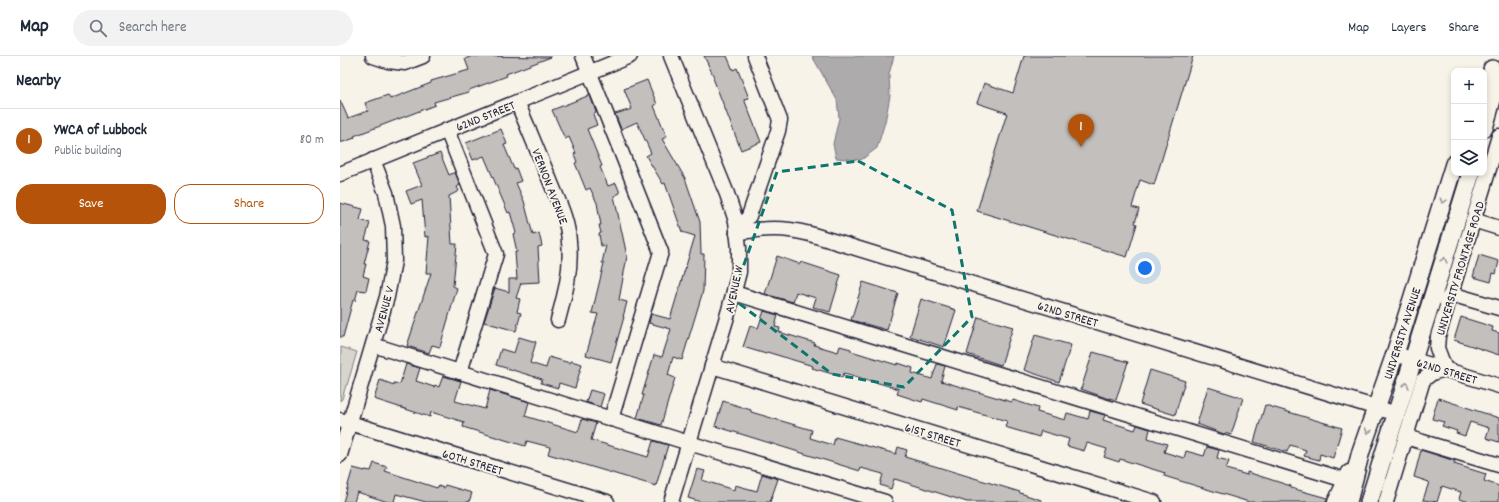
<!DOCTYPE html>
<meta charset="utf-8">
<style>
:root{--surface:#fff;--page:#f2f2f3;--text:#1f2937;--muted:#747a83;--line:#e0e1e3;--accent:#b45309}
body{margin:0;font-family:Dekko,sans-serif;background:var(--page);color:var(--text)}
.controls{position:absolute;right:12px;top:12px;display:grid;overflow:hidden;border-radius:8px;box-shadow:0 2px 6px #0003}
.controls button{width:36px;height:36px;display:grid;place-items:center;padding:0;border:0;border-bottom:1px solid var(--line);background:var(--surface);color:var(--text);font:20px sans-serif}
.you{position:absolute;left:805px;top:212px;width:14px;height:14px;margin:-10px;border:3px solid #fff;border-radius:50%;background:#1a73e8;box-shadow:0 0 0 6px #1a73e833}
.badge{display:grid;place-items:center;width:26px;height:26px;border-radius:50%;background:var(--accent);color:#fff;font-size:13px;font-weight:700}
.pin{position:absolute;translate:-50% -33px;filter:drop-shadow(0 1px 2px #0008)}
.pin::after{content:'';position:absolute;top:21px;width:14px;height:12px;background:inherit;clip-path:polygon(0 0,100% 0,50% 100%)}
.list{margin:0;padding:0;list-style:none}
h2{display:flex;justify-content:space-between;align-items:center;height:52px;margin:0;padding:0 16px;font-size:17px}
h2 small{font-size:13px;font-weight:400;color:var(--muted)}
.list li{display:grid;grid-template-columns:26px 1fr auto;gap:12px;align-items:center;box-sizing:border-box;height:64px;padding:0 16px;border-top:1px solid var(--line)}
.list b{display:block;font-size:15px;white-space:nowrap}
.list p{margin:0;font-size:13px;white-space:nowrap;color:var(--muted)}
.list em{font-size:13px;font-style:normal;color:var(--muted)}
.actions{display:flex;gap:8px;padding:12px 16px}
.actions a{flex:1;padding:9px 0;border:1px solid var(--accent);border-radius:16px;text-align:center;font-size:14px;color:var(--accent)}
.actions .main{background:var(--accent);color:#fff}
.icon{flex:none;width:22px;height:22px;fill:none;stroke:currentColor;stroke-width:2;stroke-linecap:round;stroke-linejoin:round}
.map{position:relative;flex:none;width:1159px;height:446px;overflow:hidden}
header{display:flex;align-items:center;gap:24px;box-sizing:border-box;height:56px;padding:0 20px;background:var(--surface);border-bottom:1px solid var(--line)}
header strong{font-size:19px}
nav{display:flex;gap:22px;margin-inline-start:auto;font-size:14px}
.search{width:280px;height:36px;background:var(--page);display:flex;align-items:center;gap:10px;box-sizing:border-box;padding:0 14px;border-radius:22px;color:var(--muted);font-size:15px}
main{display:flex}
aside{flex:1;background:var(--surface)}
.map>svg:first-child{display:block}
</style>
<header>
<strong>Map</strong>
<div class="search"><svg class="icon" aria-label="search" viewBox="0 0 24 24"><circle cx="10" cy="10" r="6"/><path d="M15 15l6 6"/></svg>Search here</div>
<nav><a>Map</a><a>Layers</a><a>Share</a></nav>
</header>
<main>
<aside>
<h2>Nearby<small></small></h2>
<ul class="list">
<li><span class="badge">1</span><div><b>YWCA of Lubbock</b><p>Public building</p></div><em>80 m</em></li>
</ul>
<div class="actions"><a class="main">Save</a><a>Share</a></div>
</aside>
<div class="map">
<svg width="1159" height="446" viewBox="0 0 1159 446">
<rect width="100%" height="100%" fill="#f7f3e8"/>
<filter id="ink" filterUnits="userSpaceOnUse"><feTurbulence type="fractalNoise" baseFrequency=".025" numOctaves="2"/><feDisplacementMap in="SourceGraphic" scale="8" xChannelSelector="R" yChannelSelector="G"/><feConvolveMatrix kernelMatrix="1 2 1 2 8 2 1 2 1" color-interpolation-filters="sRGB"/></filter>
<g filter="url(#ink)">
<path fill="#d8d5cf" stroke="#7d7c85" d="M1,291L17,296L7,329H6L2,343L0,345Z"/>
<path fill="#aeabad" stroke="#76747f" d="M472,0H554L549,18L550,40L545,66L537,92L521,104L496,102L493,88L499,62L497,44Z"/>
<g fill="#c2bfbd" stroke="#22223b">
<path d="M132,0L211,1L166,18L167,20L129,34V36L94,46L95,49L14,80L15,82L0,87V44L8,62L28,55L25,47L48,39L50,43L91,27V25L129,14L125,3Z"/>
<path d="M364,0H387L393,14L397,12L409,42L404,43L421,86L401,94L373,22L374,21Z"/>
<path d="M684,0H853L814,129L800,124L792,151L799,153L795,167L797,168L787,201L637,155L667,57L637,47L644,27L673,37Z"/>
<path d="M307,24L317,48L314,50L327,81L322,83L345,122L360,166L361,198H364L363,235L342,304L333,301L328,319L335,322L321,369L297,362L304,339H302L314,299L322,301L331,273L309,267L311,258L330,263L355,180L342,176L325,127L323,128L306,100L311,97L297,66L281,73L275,58L292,53L284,33Z"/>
<path d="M250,39L256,56L253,58L257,69L247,73L262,110L260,111L268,130L276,127L280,137L274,140L287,200L279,244L287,246L283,261H284L271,306L246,299L258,258L252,257L264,207H262L266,189L261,190L259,178L261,177L259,169H261L257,147L250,132L246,134L235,107L237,106L234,98L236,97L229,81L225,83L212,54Z"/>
<path d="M161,73L167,88L164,89L174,113L176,112L181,125L176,127L184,145L193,179L199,177L202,190L198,191L200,226L181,227L176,242L180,243L177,256L181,257L176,275L144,266L155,232L169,236V223H177L175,196H177L173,178L176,177L170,156L168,157L144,100L133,104L126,87Z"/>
<path d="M100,97L109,119L115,116L120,129L117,131L119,135L109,140L112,188H117L113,230L117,232L100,291L92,289L89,297L67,290L91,217H86L89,180L85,181L82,144L71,148L66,135L82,129L73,107Z"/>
<path d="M0,147L23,153L20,164L30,167L25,184L30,185L24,208H26L23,220L29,222L26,235L18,234L15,245L13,244L3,281H0Z"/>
<path d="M1139,199L1159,205L1156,218L1153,217L1151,226L1133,221Z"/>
<path d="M437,200L460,208L461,206L501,219L490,256L473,251L476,242L456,236L453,246L425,238Z"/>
<path d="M523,226L558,237L547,274L511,264Z"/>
<path d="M581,243L616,254L604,291L570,280Z"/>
<path d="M424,255L438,259L435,271L440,272L439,276L475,287L474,289L498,296L500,290L511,293V295L557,309L558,307L573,312L572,317L592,323L597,308L605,310L601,325L672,346L673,344L698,352L697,356L725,364L727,357L748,363L750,355L765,359L763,364L795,374L797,369L810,373L808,382L827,388L824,396L844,402L846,395L864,400L867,391L879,394L877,402L889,405L886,413L907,419V416L951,430V432L987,442V446H909L824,420L825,417L780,403L779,406L764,401L767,393L747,387L744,395L727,390L729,383L701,375L699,381L665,371L667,365L618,351V354L583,343L582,346L557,338L559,333L504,317L503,321L472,312L473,310L427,296L426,298L403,291L410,270L418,272Z"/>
<path d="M638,261L673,271L661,309L627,298Z"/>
<path d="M1121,261L1153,271L1152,275L1159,277V299L1114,284Z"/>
<path d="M695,279L731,289L719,326L684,314Z"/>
<path d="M179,281L196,286L190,307L206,312L209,301L230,307L231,305L242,308L235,332L219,327L218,332L201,327L202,323L156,309L161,293L174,297Z"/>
<path d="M753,296L788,306L776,344L769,342V343L741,333Z"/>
<path d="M66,308L80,312L76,325L94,331L95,329L99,331L103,320L121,325L115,345L145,353L150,334L189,346L185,360L238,376L242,363L256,367L251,384L308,401L313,385L328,389L316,430L208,398L210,391L187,385L185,390L123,371L124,366L91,356L90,361L34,343L40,324L54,329V327L60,328Z"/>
<path d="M810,314L845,325L835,359L800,348Z"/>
<path d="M868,331L903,342L891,379L885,377L884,378L857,368Z"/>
<path d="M250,334L264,338L260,351L246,346Z"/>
<path d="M1098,342L1159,362V386L1146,382L1149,372L1130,366L1125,380L1116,377L1117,375L1102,370L1104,366L1092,363Z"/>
<path d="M383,345L411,354V356L472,374L470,382L493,389L495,381L556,398L558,391L567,394L565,401L680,436V437L701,444V446H627L558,424L554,423L551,433L540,429L543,418L521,412L520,415L375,370Z"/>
<path d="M925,349L1002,372L993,402L980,398L979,404L964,400L966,394L950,389L947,396L914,386Z"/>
<path d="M1081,394L1115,405L1114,408L1146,418L1144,425L1159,430V446H1130L1119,443L1121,436L1102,430L1097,446L1083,444L1089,426L1074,421Z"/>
<path d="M34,407L47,411L45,415L97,432L98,430L104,432L105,429L132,437L129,446H86L56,438L54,446H48L17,436L14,446H3L13,412L25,415V414L31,415Z"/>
<path d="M357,413L365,415L362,424L394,434L395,429L417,435L422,418L438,423L430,446H361L348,442Z"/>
</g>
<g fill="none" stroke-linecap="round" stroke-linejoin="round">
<g stroke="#22223b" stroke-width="17">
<g id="minor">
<path d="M33,0L48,5L65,7L83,0"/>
<path d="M243,0L321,196L271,363"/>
<path d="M177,46C188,71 198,97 209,122C217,143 228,163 229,186C232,213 225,238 218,264"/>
<path d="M107,74L156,198L120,316"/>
<path d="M0,118L290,0"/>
<path d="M1133,164L1159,172"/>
<path d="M397,177C424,172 444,171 470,178L1057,358"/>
<path d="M397,177L409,160L438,75L440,64L415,0"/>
<path d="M394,237L1005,424"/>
<path d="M1106,245L1111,238L1159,252"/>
<path d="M33,289L349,387L545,446"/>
<path d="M1055,298L1159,330"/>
<path d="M372,310L814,446"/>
<path d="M0,364L267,446"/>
<path d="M1066,381L1159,409"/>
<path d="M0,399L47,241L54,205L53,170L46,137L33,104"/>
<path d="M331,446L389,254L399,216V192L396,165L387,138L331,0"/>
<path d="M995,446L1009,416"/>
<path d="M1046,446L1083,324L1092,317L1105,313L1097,292L1098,280L1159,80"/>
</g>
</g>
<g stroke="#22223b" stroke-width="20">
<g id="major">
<path d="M1144,72L1154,37L1152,13"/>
<path d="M1008,446L1021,395L1055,298L1114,108"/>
<path d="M1029,446L1131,117"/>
</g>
</g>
<use href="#minor" stroke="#f7f3e8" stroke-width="14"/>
<use href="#major" stroke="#f7f3e8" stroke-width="17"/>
</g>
<defs><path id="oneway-chevron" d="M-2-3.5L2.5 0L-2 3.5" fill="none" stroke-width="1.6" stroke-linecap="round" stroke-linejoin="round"/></defs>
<g stroke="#97959a">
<use href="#oneway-chevron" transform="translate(1103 145) rotate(107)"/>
<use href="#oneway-chevron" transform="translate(1104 204) rotate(-73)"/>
<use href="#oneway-chevron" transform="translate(1066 329) rotate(-73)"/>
<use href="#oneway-chevron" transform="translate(1028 375) rotate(110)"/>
</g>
</g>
<path fill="none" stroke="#0f766e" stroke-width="3" stroke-dasharray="8 5" stroke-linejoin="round" d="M518,105L612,154L632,261L564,331L492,318L392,242L437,116Z"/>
<g text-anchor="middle" stroke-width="4" stroke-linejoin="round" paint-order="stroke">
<g font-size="13" fill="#22223b" stroke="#f7f3e8">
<text transform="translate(145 59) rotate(-22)" y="5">62ND STREET</text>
<text transform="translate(211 130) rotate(69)" y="5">VERNON AVENUE</text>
<text transform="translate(1119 212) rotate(-73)" y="5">UNIVERSITY FRONTAGE ROAD</text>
<text transform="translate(393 233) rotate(-78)" y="5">AVENUE W</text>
<text transform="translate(43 253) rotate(-75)" y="5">AVENUE V</text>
<text transform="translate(728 257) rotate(17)" y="5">62ND STREET</text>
<text transform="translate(1061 277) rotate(-72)" y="5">UNIVERSITY AVENUE</text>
<text transform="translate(1107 314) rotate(17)" y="5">62ND STREET</text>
<text transform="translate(593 378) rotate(17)" y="5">61ST STREET</text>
<text transform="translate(133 405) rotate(17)" y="5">60TH STREET</text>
</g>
</g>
</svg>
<div class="controls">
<button>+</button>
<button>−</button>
<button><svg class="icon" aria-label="layers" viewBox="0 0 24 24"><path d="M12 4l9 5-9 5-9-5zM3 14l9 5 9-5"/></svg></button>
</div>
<div class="you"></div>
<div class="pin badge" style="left:741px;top:91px">1</div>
</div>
</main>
